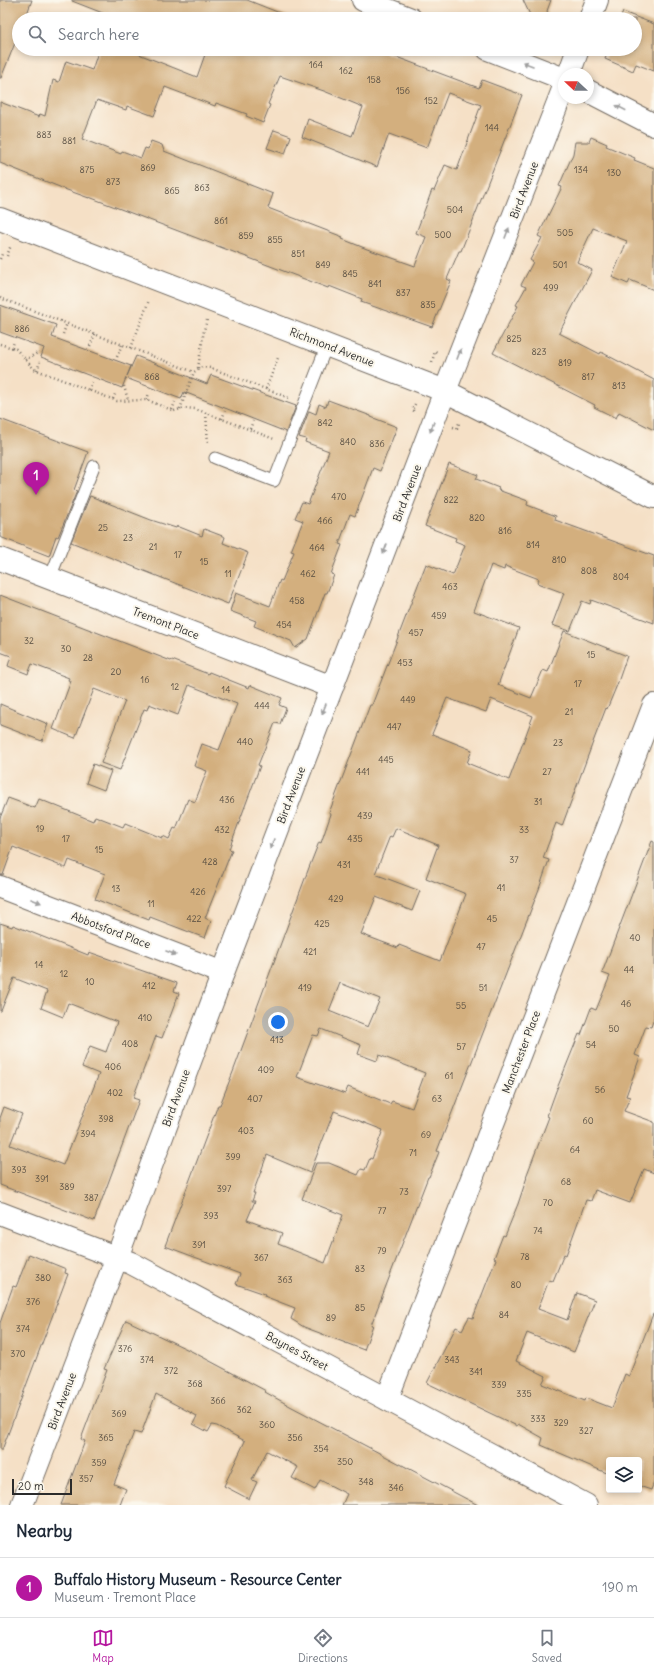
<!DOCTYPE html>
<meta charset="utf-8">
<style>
:root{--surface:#fff;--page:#f2f2f3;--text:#1f2937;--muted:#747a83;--line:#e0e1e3;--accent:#b5179e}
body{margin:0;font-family:Delius,sans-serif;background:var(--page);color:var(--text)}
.controls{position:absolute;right:12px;bottom:12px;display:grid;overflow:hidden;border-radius:4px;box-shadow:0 2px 6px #0003}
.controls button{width:36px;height:36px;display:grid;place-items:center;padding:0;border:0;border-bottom:1px solid var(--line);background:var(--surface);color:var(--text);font:20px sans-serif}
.compass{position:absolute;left:558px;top:68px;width:36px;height:36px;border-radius:50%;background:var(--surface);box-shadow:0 2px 6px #0003;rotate:292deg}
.scale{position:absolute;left:12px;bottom:10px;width:60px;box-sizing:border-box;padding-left:4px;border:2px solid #2b2b2b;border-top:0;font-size:11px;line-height:14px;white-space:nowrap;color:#2b2b2b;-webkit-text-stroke:3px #fbf7ec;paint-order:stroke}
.you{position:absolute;left:278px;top:1022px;width:14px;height:14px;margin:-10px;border:3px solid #fff;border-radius:50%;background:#1a73e8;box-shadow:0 0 0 6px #1a73e833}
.badge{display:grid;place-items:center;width:26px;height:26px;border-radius:50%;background:var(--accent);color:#fff;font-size:13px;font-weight:700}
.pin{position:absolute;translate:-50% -33px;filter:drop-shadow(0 1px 2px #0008)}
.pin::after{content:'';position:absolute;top:21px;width:14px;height:12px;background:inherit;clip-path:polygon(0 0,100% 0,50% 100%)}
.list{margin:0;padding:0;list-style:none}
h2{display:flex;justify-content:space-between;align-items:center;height:52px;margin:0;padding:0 16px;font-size:17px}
h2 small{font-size:13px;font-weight:400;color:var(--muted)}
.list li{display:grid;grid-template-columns:26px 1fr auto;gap:12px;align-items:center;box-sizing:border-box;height:60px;padding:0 16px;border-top:1px solid var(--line)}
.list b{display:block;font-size:15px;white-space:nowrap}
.list p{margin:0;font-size:13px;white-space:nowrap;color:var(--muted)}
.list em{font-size:13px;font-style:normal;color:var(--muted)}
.icon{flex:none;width:22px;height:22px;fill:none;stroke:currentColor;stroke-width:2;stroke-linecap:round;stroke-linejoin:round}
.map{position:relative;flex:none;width:654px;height:1505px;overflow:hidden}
.search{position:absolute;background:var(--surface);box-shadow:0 2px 6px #0003;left:12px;right:12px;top:12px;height:44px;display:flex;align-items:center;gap:10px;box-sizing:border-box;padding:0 14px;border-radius:22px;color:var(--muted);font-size:15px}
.sheet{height:112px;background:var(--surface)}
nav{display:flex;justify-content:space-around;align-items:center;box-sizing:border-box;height:56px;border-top:1px solid var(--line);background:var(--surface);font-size:11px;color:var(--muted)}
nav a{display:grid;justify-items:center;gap:2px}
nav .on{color:var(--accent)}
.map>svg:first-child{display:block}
</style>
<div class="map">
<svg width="654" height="1505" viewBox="0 0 654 1505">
<rect width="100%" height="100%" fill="#fbf7ec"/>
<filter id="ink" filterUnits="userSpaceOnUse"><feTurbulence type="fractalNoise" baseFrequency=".025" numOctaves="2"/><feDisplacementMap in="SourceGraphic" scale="8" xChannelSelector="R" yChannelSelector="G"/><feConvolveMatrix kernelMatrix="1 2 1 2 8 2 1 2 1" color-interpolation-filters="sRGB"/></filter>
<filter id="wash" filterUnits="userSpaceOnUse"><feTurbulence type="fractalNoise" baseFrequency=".012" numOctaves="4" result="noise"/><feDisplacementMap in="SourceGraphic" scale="16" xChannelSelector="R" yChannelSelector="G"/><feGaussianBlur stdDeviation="0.9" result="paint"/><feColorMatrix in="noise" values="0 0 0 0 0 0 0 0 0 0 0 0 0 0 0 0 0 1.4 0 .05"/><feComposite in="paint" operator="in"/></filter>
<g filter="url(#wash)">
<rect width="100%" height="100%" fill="#f5e0c6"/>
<g id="blocks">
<g fill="#d3af7e" fill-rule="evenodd">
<path d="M0,0H32L25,19H19V33L1,78H0Z"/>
<path d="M72,0H247L295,19H118L72,1Z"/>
<path d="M523,0H551L547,11L550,19H532Z"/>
<path d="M623,12L654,24V71L636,64L633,71L605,59L609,49H635V19H620Z"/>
<path d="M99,49H126L197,77L207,49H375L479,88L482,80L522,95L461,251H459L447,279L451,281L432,327L361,302L362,299L329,286L328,288L89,197V198L67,190L0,163V102L39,117L40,114L45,116L53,80L59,82L66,61L92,70ZM280,76L324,91L363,107L352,136L308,119L302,137L377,167L389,134L427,148L448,93L481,105L457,170L445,165L434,191L432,190L416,233L426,237L415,266L367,249L342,239L343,237L268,208L273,194L164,151L162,145L151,141L148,149L145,148L141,158L122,151L121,154L82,139L97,100L126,110L127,106L154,116L165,87L215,106L216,103L247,114L246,116L263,123L270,105L268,104Z"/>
<path d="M274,130L291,136L285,154L267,148Z"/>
<path d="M591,137L607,144L606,146L635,158L634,160L654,168V290L630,280L628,284L612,277L627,241L593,228L577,262L592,270L559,333L600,354L601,352L654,380V430L619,412L616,418L594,407L595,405L493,353L518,306L516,305L526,287L521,285L533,262L530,260L542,238L538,236L562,187L559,186L573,154L575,142H589Z"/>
<path d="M0,305L56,325L52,337L131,366L127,376L136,356L207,384L211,375L296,406L286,432L184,392L181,399L126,378L122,388L41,357L44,348L0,332Z"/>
<path d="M328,400L371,416V417L397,427L380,471L373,468L355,516L350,514L339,544L342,545L331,574L334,575L327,593H325L308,639L295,648L291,641L254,626L256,621L230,611L236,593L270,606L280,580L282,581L294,552L291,551L303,521L295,518L302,502L308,504L329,451L305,442L306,439L299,437L309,411L316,414L319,404L326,407Z"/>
<path d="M0,419L88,452L74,490L77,491L58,537L56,536L49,556L0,537Z"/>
<path d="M449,464L478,475L476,479L499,488L498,490L528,501L527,505L556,516L555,520L654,556V623L591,600L590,604L582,601L570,631L552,625L564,593L537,583L539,579L505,566L504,570L491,565L474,611L519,628L498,685L531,698L543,670L548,672L564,631L627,656L617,685L607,709L606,708L593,742L562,826L556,823L543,858L549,860L539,889L437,1151L439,1152L429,1177H428L404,1239L371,1325H373L364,1350L304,1327L291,1319L295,1308L264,1296L265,1294L236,1284L240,1274L165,1246L218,1105H220L233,1072L310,865L319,842L321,843L331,814L329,813L370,705H372L426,564L453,575L465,545L455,541L456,538L425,526ZM447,698L486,712L491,699L533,716L509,780L467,763L472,750L432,734ZM396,828L438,845L426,878L466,894L440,961L399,945L398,948L361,934L376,897L412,911L420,891L375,874L390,836L392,837ZM340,983L380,999L368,1027L329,1011ZM321,1029L361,1045L358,1054L377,1061L379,1055L425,1073L412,1108L392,1101L390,1104L348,1087L345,1094L297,1077L313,1035L318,1036ZM334,1111L383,1130L372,1159L370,1158L365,1170L361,1169L358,1175L329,1163H316L302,1199L343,1215L325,1263L278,1244L282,1233L247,1220L255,1201H252L255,1193H253L267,1155L310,1173Z"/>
<path d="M90,496L151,520L176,528L177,526L202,536L204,529L225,537L223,543L248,553L228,604L71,542Z"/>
<path d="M0,595L171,661L172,660L208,674L209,672L249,688L250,685L282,698L279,705L286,708L280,724L275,723L258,765L260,766L229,849L232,850L205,918L211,921L205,938L150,917L149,920L95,899L105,874L69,860L66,868L13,847L3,875H0V818L8,798L35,808L39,799L93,821L95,816L123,827L125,823L162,838L163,836L169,839L174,828L176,829L188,799L195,802L207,771L194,766L202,744L219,750L237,704L189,685L178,715L149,704L147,710L144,709L120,770L101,763L125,701L94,689L75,738L53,729L71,681L68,680L69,678L32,664L28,674L8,666L11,656L0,652Z"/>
<path d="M0,704L48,724L42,741L0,725Z"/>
<path d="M93,764L111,771L104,790L86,783Z"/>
<path d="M652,841L654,842V1018L651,1027L646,1026L635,1055L640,1057L626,1096L630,1097L624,1111L654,1122V1173L644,1169L630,1203L595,1190L591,1201L586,1200L566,1255L564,1254L553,1281L549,1280L538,1309L567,1320L577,1293L595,1300L574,1352L527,1333L516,1361L546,1376L542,1384L585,1401L586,1398L612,1408L625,1374L629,1376L653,1314H654V1482L651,1490L639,1486V1460H609V1474L541,1445L543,1438L518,1424L517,1426L427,1383L456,1327L462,1330L469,1317L473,1318L496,1259L494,1258L503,1235L505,1236L518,1204L527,1177H526L549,1117L547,1116L556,1091L579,1034L581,1035L591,1008L596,1010L610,976L602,973Z"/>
<path d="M0,923L12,927L13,925L88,955L89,952L177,983L174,991L179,993L162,1038L156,1036L133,1098L139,1100L94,1221L0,1185V1118L4,1107L22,1114L10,1145L63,1165L99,1074L82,1067L90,1046L106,1052L117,1022L68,1003L63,1017L41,1008L47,991L14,978L1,1011H0Z"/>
<path d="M29,1254L66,1269L65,1273L68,1274L2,1450H0V1323L13,1286L16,1287Z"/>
<path d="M126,1320L193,1352L266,1391L265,1392L290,1406L478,1505H342L347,1494L320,1480L315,1490L292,1478L298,1467L267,1451L252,1480L257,1482L249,1499L224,1486L245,1441L217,1426L212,1425L208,1432L193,1424L197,1416L156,1394L141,1434L134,1432L114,1484L126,1489L120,1505H61L85,1441L81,1439L107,1370L104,1369Z"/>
</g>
</g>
</g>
<g filter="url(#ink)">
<use href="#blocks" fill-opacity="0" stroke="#726a61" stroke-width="1"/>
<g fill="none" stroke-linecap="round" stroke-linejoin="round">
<g stroke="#726a61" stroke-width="13">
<g id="service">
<path d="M215,458L274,481L327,345"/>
<path d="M50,578L94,466"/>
</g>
</g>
<g stroke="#726a61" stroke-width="24">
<g id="minor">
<path d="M363,0L411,19"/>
<path d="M590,19L597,0"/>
<path d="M488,49L564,79"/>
<path d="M569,74L578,49"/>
<path d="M588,91L654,125"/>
<path d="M0,559L332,687"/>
<path d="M0,887L223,973"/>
<path d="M0,1213L131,1263L586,1505"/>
<path d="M387,1399L654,705"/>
<path d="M22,1505L122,1244L223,973L445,391L564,87"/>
</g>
</g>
<g stroke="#726a61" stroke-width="24">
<path id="tertiary" d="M0,219L445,391L654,497"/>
</g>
<g stroke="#726a61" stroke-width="2.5" stroke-dasharray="1 3" stroke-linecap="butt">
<path d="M7,256L11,245"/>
<path d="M0,259L2,254"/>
<path d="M0,298L194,372L202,367L211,368L289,398"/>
<path d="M63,334L67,323"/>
<path d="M0,344L16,349L34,369L117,401L147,400L174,411L184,408L196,409L274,439"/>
<path d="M90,346L95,334"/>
<path d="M12,348L14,342"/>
<path d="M131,348L149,300"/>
<path d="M117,357L122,344"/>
<path d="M25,360L39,352"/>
<path d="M432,362L435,351L438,353"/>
<path d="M198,368L204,330L207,320"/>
<path d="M37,370L40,362"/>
<path d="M124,386L128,400"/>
<path d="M266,389L278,358"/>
<path d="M89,390L92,382"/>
<path d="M113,399L116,392"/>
<path d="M147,400L149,393"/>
<path d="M180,409L194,372"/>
<path d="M172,410L175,402"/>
<path d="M414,411L412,410L416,402"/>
<path d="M206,413L208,444"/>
<path d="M222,419L225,411"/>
<path d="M453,427L457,428L460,421"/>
<path d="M250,429L253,421"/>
</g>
<use href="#service" stroke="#fff" stroke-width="11"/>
<use href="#minor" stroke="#fff" stroke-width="22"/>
<use href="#tertiary" stroke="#fff" stroke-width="22"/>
</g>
<defs><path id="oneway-solid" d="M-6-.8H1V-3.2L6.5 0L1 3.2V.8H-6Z"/></defs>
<g fill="#a0a0a0">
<use href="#oneway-solid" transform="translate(528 64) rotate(-159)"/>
<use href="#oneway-solid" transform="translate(621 108) rotate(-153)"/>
<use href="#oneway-solid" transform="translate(507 233) rotate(-69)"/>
<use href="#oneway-solid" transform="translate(459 354) rotate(-69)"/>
<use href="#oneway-solid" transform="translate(432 427) rotate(111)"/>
<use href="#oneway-solid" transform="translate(385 549) rotate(111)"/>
<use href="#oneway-solid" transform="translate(324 709) rotate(111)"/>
<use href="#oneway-solid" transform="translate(272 844) rotate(111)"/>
<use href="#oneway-solid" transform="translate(36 901) rotate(21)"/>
<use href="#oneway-solid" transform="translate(171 953) rotate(21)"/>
</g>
</g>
<g text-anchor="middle" stroke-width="4" stroke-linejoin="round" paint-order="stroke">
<g font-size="9" fill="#554c40">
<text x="316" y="68">164</text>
<text x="346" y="74">162</text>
<text x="374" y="83">158</text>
<text x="403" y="94">156</text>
<text x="431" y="104">152</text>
<text x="492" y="131">144</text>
<text x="44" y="138">883</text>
<text x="69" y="144">881</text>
<text x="148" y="171">869</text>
<text x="87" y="173">875</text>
<text x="581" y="173">134</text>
<text x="614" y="176">130</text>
<text x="113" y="185">873</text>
<text x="202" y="191">863</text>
<text x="172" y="194">865</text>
<text x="455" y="213">504</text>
<text x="221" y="224">861</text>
<text x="565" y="236">505</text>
<text x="443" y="238">500</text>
<text x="246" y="239">859</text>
<text x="275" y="243">855</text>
<text x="298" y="257">851</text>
<text x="323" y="268">849</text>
<text x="560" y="268">501</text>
<text x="350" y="277">845</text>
<text x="375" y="287">841</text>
<text x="551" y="291">499</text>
<text x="403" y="296">837</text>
<text x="428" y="308">835</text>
<text x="22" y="332">886</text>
<text x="514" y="342">825</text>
<text x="539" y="355">823</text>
<text x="565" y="366">819</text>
<text x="152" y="380">868</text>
<text x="588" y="380">817</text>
<text x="619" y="389">813</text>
<text x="325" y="426">842</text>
<text x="348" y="445">840</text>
<text x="377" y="447">836</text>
<text x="339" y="500">470</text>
<text x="451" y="503">822</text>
<text x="477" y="521">820</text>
<text x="325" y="524">466</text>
<text x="103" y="531">25</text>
<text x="505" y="534">816</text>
<text x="128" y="541">23</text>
<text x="533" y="548">814</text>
<text x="153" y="550">21</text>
<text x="317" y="551">464</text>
<text x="178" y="558">17</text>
<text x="559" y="563">810</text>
<text x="204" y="565">15</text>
<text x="589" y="574">808</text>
<text x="228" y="577">11</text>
<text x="308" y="577">462</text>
<text x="621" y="580">804</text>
<text x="450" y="590">463</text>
<text x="297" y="604">458</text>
<text x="439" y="619">459</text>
<text x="284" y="628">454</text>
<text x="416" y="636">457</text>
<text x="29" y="644">32</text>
<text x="66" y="652">30</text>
<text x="591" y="658">15</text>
<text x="88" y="661">28</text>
<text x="405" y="666">453</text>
<text x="116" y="675">20</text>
<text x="145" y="683">16</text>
<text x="578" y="687">17</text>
<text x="175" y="690">12</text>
<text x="226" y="693">14</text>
<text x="408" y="703">449</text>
<text x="262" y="709">444</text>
<text x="569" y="715">21</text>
<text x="394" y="730">447</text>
<text x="245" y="745">440</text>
<text x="558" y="746">23</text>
<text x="386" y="763">445</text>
<text x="363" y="775">441</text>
<text x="547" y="775">27</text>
<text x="227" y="803">436</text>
<text x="538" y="805">31</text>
<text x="365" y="819">439</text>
<text x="40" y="832">19</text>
<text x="222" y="833">432</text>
<text x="524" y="833">33</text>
<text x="66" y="842">17</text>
<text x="355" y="842">435</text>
<text x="99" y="853">15</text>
<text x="514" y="863">37</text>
<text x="210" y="865">428</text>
<text x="344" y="868">431</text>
<text x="501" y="891">41</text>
<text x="116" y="892">13</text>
<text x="198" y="895">426</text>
<text x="336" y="902">429</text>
<text x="151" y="907">11</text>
<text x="194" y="922">422</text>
<text x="492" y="922">45</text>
<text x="322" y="927">425</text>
<text x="635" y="941">40</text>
<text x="481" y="950">47</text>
<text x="310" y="955">421</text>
<text x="39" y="968">14</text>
<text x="629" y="973">44</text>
<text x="64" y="977">12</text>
<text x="90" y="985">10</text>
<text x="149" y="989">412</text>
<text x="305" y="991">419</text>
<text x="483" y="991">51</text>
<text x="626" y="1007">46</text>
<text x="461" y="1009">55</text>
<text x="145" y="1021">410</text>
<text x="614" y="1032">50</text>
<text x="277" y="1043">413</text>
<text x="130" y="1047">408</text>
<text x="591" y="1048">54</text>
<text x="461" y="1050">57</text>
<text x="113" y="1070">406</text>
<text x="266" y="1073">409</text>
<text x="449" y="1079">61</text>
<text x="600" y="1093">56</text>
<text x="115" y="1096">402</text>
<text x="255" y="1102">407</text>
<text x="437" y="1102">63</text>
<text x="106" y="1122">398</text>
<text x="588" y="1124">60</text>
<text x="246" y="1134">403</text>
<text x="88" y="1137">394</text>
<text x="426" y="1138">69</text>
<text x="575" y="1153">64</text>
<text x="413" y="1156">71</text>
<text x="233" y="1160">399</text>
<text x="19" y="1173">393</text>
<text x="42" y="1182">391</text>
<text x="566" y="1185">68</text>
<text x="67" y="1190">389</text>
<text x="224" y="1192">397</text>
<text x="404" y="1195">73</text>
<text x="91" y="1201">387</text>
<text x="548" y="1206">70</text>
<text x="382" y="1214">77</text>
<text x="211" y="1219">393</text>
<text x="538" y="1234">74</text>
<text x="199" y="1248">391</text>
<text x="382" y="1254">79</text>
<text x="525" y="1260">78</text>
<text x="261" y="1261">367</text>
<text x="360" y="1272">83</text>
<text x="43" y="1281">380</text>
<text x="285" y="1283">363</text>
<text x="516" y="1288">80</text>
<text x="33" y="1305">376</text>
<text x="360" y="1311">85</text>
<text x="504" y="1318">84</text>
<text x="331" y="1321">89</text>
<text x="23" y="1332">374</text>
<text x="125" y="1352">376</text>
<text x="18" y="1357">370</text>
<text x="147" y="1363">374</text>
<text x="452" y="1363">343</text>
<text x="171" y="1374">372</text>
<text x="476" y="1375">341</text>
<text x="195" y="1387">368</text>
<text x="499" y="1388">339</text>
<text x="524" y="1397">335</text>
<text x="218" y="1404">366</text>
<text x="244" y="1413">362</text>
<text x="119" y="1417">369</text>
<text x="538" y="1422">333</text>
<text x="561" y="1426">329</text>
<text x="267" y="1428">360</text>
<text x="586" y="1434">327</text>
<text x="106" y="1441">365</text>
<text x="295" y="1441">356</text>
<text x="321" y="1452">354</text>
<text x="345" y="1465">350</text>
<text x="99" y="1466">359</text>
<text x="86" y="1482">357</text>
<text x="366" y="1485">348</text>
<text x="396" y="1491">346</text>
</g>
<g font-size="11" fill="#2b2b2b" stroke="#fbf7ec">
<text transform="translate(524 190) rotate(-69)" y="4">Bird Avenue</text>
<text transform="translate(332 347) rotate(21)" y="4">Richmond Avenue</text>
<text transform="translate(407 493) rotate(-69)" y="4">Bird Avenue</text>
<text transform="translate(166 623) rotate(21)" y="4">Tremont Place</text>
<text transform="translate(291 795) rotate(-69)" y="4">Bird Avenue</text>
<text transform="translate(111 930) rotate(21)" y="4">Abbotsford Place</text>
<text transform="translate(521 1052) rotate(-69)" y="4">Manchester Place</text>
<text transform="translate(176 1098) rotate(-70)" y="4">Bird Avenue</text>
<text transform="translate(297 1351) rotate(28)" y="4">Baynes Street</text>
<text transform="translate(62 1401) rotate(-69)" y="4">Bird Avenue</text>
</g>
</g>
</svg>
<div class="controls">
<button><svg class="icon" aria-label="layers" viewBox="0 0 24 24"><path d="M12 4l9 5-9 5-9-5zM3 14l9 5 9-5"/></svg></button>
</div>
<svg class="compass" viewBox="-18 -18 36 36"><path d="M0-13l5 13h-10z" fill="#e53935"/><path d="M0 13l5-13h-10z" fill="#747a83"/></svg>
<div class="scale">20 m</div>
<div class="you"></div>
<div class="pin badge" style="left:36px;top:495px">1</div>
<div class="search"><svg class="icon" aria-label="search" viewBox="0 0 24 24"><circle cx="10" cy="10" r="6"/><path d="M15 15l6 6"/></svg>Search here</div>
</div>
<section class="sheet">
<h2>Nearby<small></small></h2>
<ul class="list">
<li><span class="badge">1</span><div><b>Buffalo History Museum - Resource Center</b><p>Museum · Tremont Place</p></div><em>190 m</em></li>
</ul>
</section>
<nav>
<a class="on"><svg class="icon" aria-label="map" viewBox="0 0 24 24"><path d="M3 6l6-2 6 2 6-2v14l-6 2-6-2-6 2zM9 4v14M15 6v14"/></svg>Map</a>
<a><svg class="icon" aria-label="directions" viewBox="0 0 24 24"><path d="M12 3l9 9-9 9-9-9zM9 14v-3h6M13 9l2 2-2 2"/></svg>Directions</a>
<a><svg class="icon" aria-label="saved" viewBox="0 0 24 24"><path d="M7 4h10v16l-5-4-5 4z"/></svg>Saved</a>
</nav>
